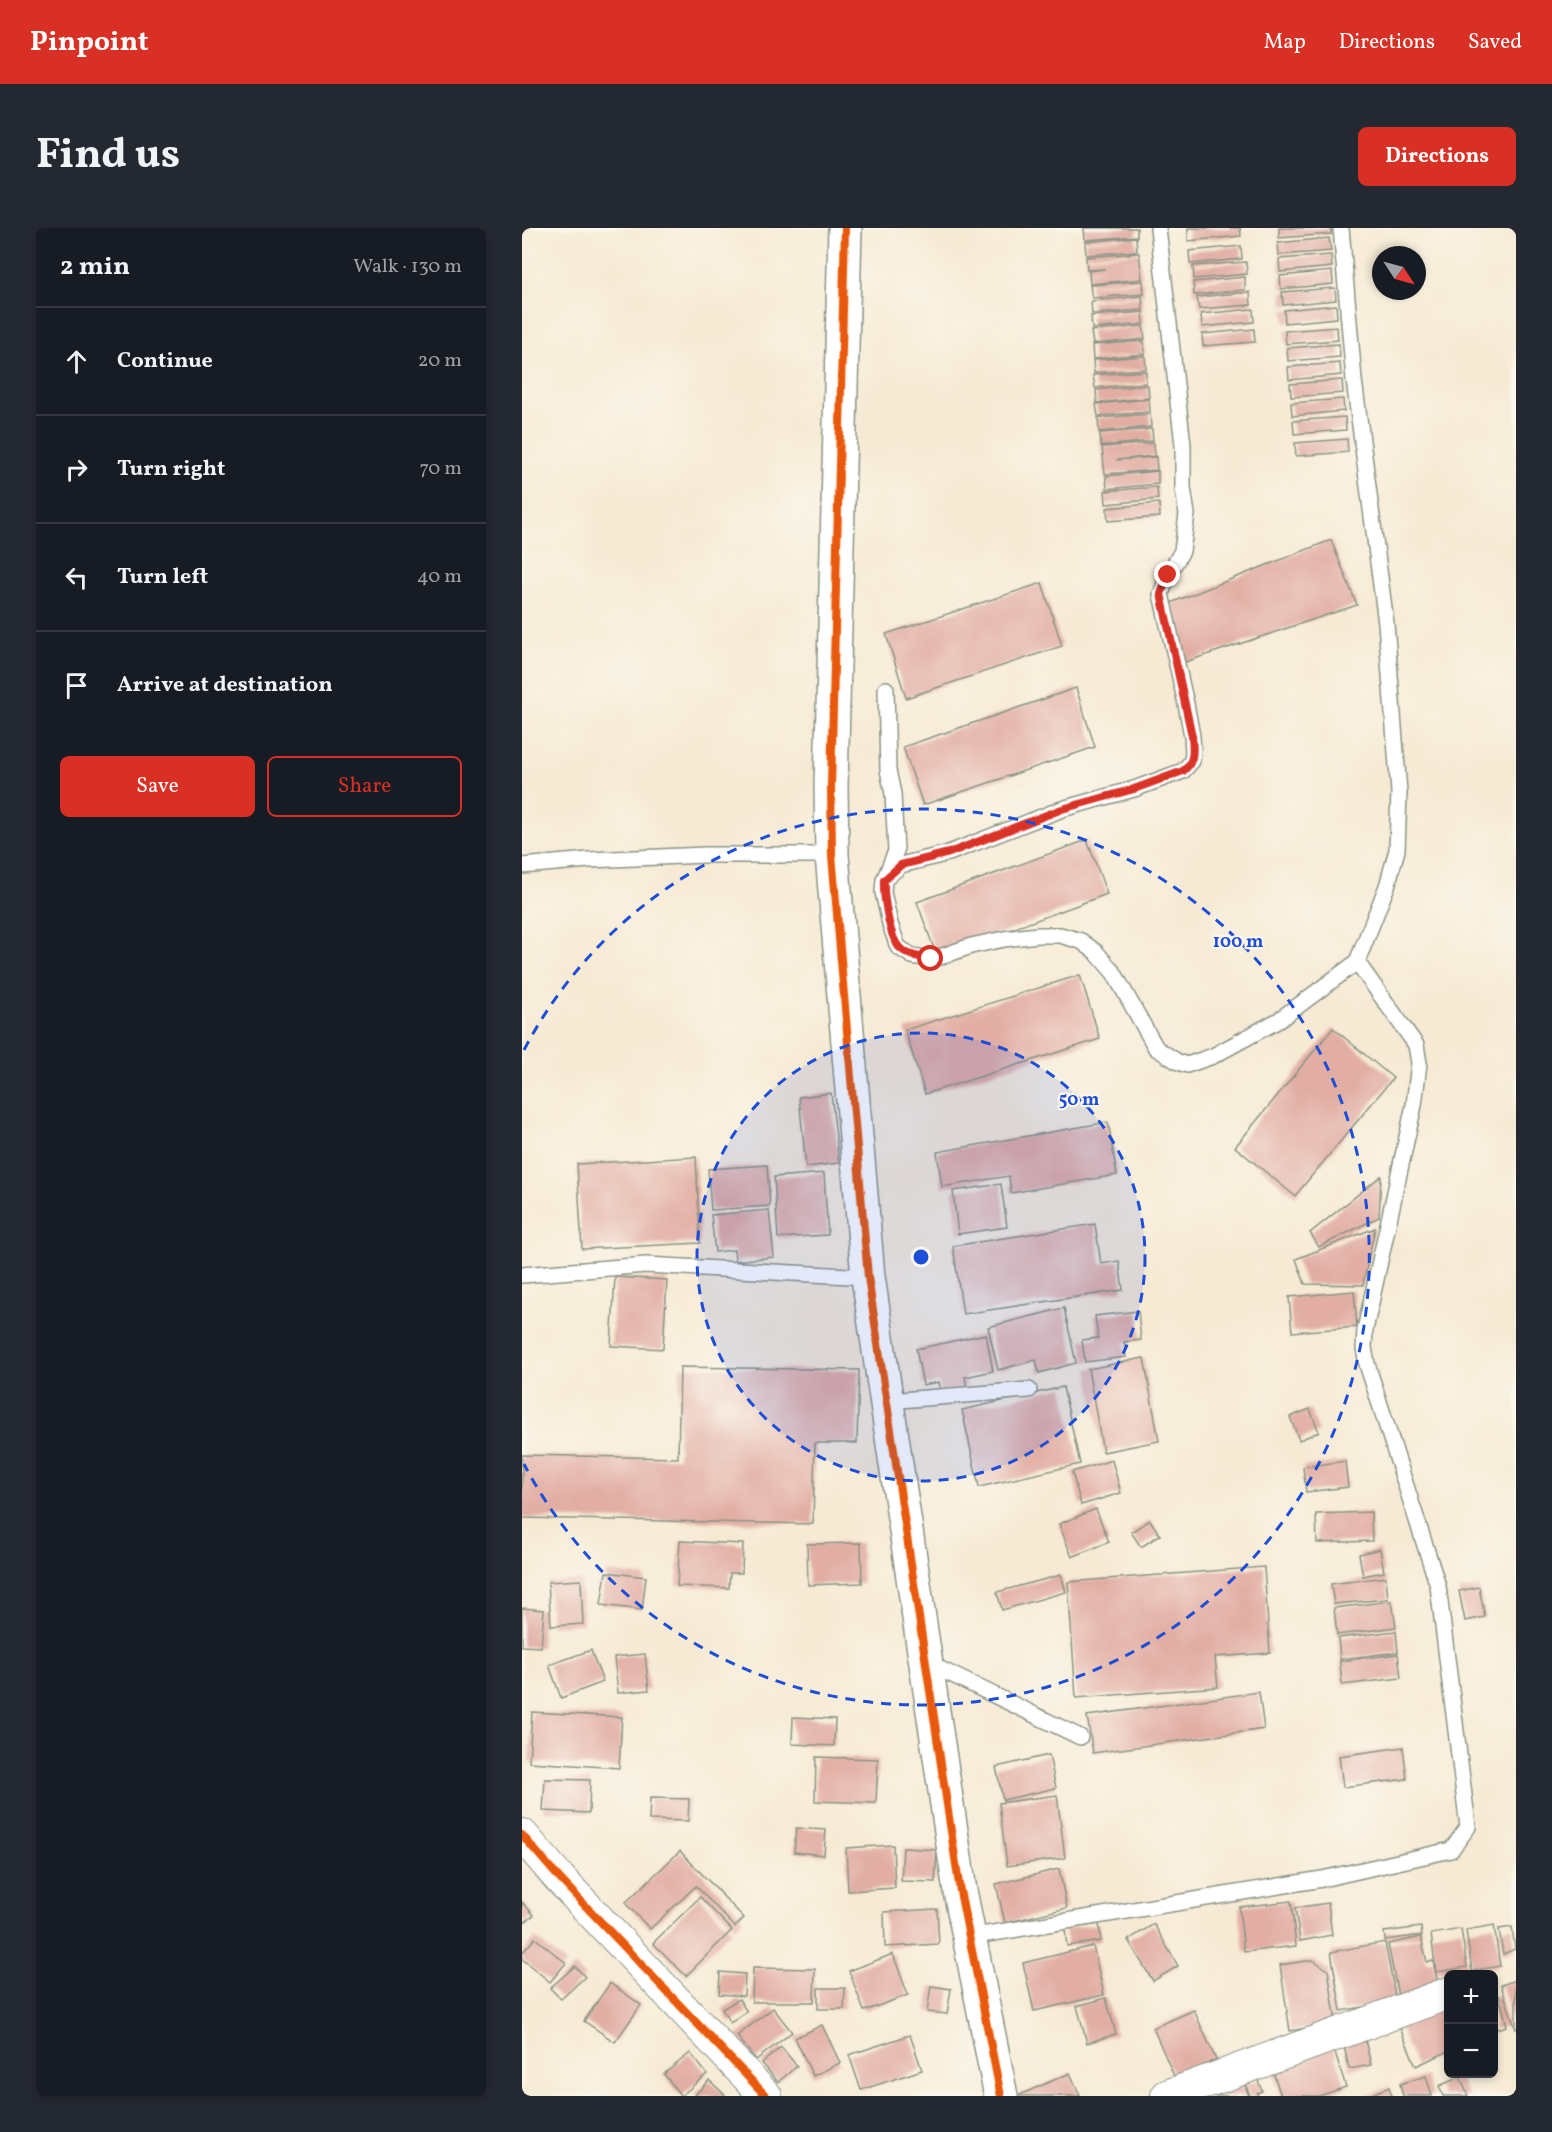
<!DOCTYPE html>
<meta charset="utf-8">
<style>
:root{--surface:#171b24;--page:#242831;--text:#f1f3f6;--muted:#9ea1a6;--line:#363941;--accent:#d93025}
body{margin:0;font-family:Vollkorn,serif;background:var(--page);color:var(--text)}
.controls{position:absolute;right:18px;bottom:18px;display:grid;overflow:hidden;border-radius:9px;box-shadow:0 3px 9px #0003}
.controls button{width:54px;height:54px;display:grid;place-items:center;padding:0;border:0;border-bottom:2px solid var(--line);background:var(--surface);color:var(--text);font:30px sans-serif}
.compass{position:absolute;left:850px;top:18px;width:54px;height:54px;border-radius:50%;background:var(--surface);box-shadow:0 3px 9px #0003;rotate:126deg}
.stop{position:absolute;width:18px;height:18px;margin:-14px;border:4px solid #d93025;border-radius:50%;background:#fff}
.stop.end{background:#d93025;border-color:#fff;box-shadow:0 2px 6px #0008}
.list{margin:0;padding:0;list-style:none}
h2{display:flex;justify-content:space-between;align-items:center;height:78px;margin:0;padding:0 24px;font-size:26px}
h2 small{font-size:20px;font-weight:400;color:var(--muted)}
.list li{display:grid;grid-template-columns:39px 1fr auto;gap:18px;align-items:center;box-sizing:border-box;height:108px;padding:0 24px;border-top:2px solid var(--line)}
.list b{display:block;font-size:22px;white-space:nowrap}
.list em{font-size:20px;font-style:normal;color:var(--muted)}
.actions{display:flex;gap:12px;padding:18px 24px}
.actions a{flex:1;padding:14px 0;border:2px solid var(--accent);border-radius:9px;text-align:center;font-size:21px;color:var(--accent)}
.actions .main{background:var(--accent);color:#fff}
.icon{flex:none;width:33px;height:33px;fill:none;stroke:currentColor;stroke-width:2;stroke-linecap:round;stroke-linejoin:round}
.map{position:relative;flex:none;width:994px;height:1868px;overflow:hidden;border-radius:9px}
header{display:flex;align-items:center;gap:36px;box-sizing:border-box;height:84px;padding:0 30px;background:var(--accent);color:#fff}
header strong{font-size:28px}
nav{display:flex;gap:33px;margin-inline-start:auto;font-size:21px}
.intro{display:flex;align-items:center;justify-content:space-between;box-sizing:border-box;height:144px;padding:0 36px}
h1{margin:0;font-size:42px}
.button{padding:15px 27px;border-radius:9px;background:var(--accent);color:#fff;font-size:21px;font-weight:700}
main{display:flex;gap:36px;padding:0 36px}
aside{flex:1;background:var(--surface);border-radius:9px;box-shadow:0 3px 9px #0003}
.map>svg:first-child{display:block}
</style>
<header>
<strong>Pinpoint</strong>
<nav><a>Map</a><a>Directions</a><a>Saved</a></nav>
</header>
<div class="intro"><h1>Find us</h1><a class="button">Directions</a></div>
<main>
<aside>
<h2>2 min<small>Walk · 130 m</small></h2>
<ul class="list">
<li><svg class="icon" aria-label="ahead" viewBox="0 0 24 24"><path d="M12 20V5M6 11l6-6 6 6"/></svg><div><b>Continue</b></div><em>20 m</em></li>
<li><svg class="icon" aria-label="right" viewBox="0 0 24 24"><path d="M7 20v-9h11M14 6l5 5-5 5"/></svg><div><b>Turn right</b></div><em>70 m</em></li>
<li><svg class="icon" aria-label="left" viewBox="0 0 24 24"><path d="M17 20v-9H6M10 6l-5 5 5 5"/></svg><div><b>Turn left</b></div><em>40 m</em></li>
<li><svg class="icon" aria-label="arrive" viewBox="0 0 24 24"><path d="M6 21V4h12l-3 4 3 4H6"/></svg><div><b>Arrive at destination</b></div></li>
</ul>
<div class="actions"><a class="main">Save</a><a>Share</a></div>
</aside>
<div class="map">
<svg width="994" height="1868" viewBox="0 0 994 1868">
<rect width="100%" height="100%" fill="#fbf7ec"/>
<filter id="ink" filterUnits="userSpaceOnUse"><feTurbulence type="fractalNoise" baseFrequency=".0167" numOctaves="2"/><feDisplacementMap in="SourceGraphic" scale="12" xChannelSelector="R" yChannelSelector="G"/><feConvolveMatrix kernelMatrix="1 2 1 2 8 2 1 2 1" color-interpolation-filters="sRGB"/></filter>
<filter id="wash" filterUnits="userSpaceOnUse"><feTurbulence type="fractalNoise" baseFrequency=".008" numOctaves="4" result="noise"/><feDisplacementMap in="SourceGraphic" scale="24" xChannelSelector="R" yChannelSelector="G"/><feGaussianBlur stdDeviation="1.35" result="paint"/><feColorMatrix in="noise" values="0 0 0 0 0 0 0 0 0 0 0 0 0 0 0 0 0 1.4 0 .05"/><feComposite in="paint" operator="in"/></filter>
<g filter="url(#wash)">
<rect width="100%" height="100%" fill="#f6ead4"/>
<g id="blocks">
<g fill="#e2aea4">
<path d="M562,0H615V8L563,12Z"/>
<path d="M666,0H718L719,8L666,13Z"/>
<path d="M757,0H809V6L757,10Z"/>
<path d="M614,9L615,23L564,27L563,14Z"/>
<path d="M807,10L809,23L757,27L756,15Z"/>
<path d="M719,18L720,31L668,36L667,23Z"/>
<path d="M617,25L620,51L568,56L567,43L583,41L565,42L564,29Z"/>
<path d="M809,27L810,39L758,44L757,31Z"/>
<path d="M724,34L725,46L672,51L671,38Z"/>
<path d="M810,43L811,56L759,61L758,48Z"/>
<path d="M723,49V62L672,67L671,54Z"/>
<path d="M621,53L622,66L570,70L568,57Z"/>
<path d="M813,60L814,72L761,77L760,64Z"/>
<path d="M728,64L729,77L677,81L675,69Z"/>
<path d="M620,68L621,82L570,86L569,73Z"/>
<path d="M814,77L815,90L763,95L762,82Z"/>
<path d="M731,81L732,94L680,99L679,86Z"/>
<path d="M621,84L622,96L570,101L569,88Z"/>
<path d="M621,98L623,111L571,116L569,103Z"/>
<path d="M815,99L816,112L764,116L763,103Z"/>
<path d="M732,101L733,114L681,118L680,106Z"/>
<path d="M622,113L623,126L571,131L570,117Z"/>
<path d="M817,116L818,129L766,133L765,120Z"/>
<path d="M623,128L624,141L572,145L571,132Z"/>
<path d="M818,135L819,147L767,152L766,139Z"/>
<path d="M624,143V155L573,160L571,147Z"/>
<path d="M820,152L821,165L769,169L768,156Z"/>
<path d="M626,157L627,170L575,175L574,162Z"/>
<path d="M627,171L628,184L576,188L574,176Z"/>
<path d="M821,171L822,183L770,188L769,175Z"/>
<path d="M628,186L629,199L577,204L576,190Z"/>
<path d="M823,189L824,202L772,206L771,193Z"/>
<path d="M630,201L631,213L579,218L578,205Z"/>
<path d="M825,211L826,224L774,228L773,215Z"/>
<path d="M632,215L633,228L594,232L634,229L635,242L583,246L580,219Z"/>
<path d="M636,243V256L585,261L584,248Z"/>
<path d="M635,259L636,271L584,276L583,263Z"/>
<path d="M637,275L638,289L586,293L585,280Z"/>
<path d="M809,312L835,377L663,434L646,376Z"/>
<path d="M520,355L540,418L384,470L364,406Z"/>
<path d="M554,460L573,519L401,577L381,519Z"/>
<path d="M565,612L585,666L415,729L395,674Z"/>
<path d="M558,747L578,811L403,866L383,802Z"/>
<path d="M811,800L871,850L773,968L713,919Z"/>
<path d="M309,865L317,935L284,939L277,869Z"/>
<path d="M586,894L595,947L489,965L487,948L420,959L415,924Z"/>
<path d="M174,929L178,1015L60,1021L55,936Z"/>
<path d="M245,937L248,978L189,982L186,941Z"/>
<path d="M302,945L306,1007L256,1010L252,949Z"/>
<path d="M859,948L857,989L797,1019L788,1005Z"/>
<path d="M479,956L485,999L436,1006L431,963Z"/>
<path d="M247,982L252,1029L213,1033L212,1022L193,1024L189,987Z"/>
<path d="M573,996L579,1036L597,1033L601,1062L441,1086L431,1018Z"/>
<path d="M853,1000L841,1057L783,1056L774,1031Z"/>
<path d="M93,1049L145,1052L141,1121L89,1118Z"/>
<path d="M832,1063L835,1099L770,1104L767,1069Z"/>
<path d="M542,1080L554,1135L517,1145L514,1132L476,1142L466,1099Z"/>
<path d="M616,1083L619,1112L602,1114L604,1129L563,1134L560,1112L576,1110L573,1088Z"/>
<path d="M464,1106L471,1143L443,1149L445,1159L419,1164L417,1154L401,1157L394,1121Z"/>
<path d="M622,1130L637,1213L581,1224L566,1141Z"/>
<path d="M158,1139L337,1142L335,1215H293L291,1296L0,1290V1227L156,1230Z"/>
<path d="M541,1159L558,1236L457,1259L440,1182Z"/>
<path d="M788,1181L797,1204L777,1212L768,1189Z"/>
<path d="M590,1232L599,1265L559,1277L550,1244Z"/>
<path d="M823,1233L826,1259L784,1264L781,1239Z"/>
<path d="M574,1281L587,1314L550,1329L537,1296Z"/>
<path d="M849,1284L850,1313L795,1315L794,1286Z"/>
<path d="M628,1292L638,1307L619,1319L609,1304Z"/>
<path d="M158,1313L221,1316L220,1345H208L207,1360L155,1358Z"/>
<path d="M339,1315L340,1355L286,1357L285,1316Z"/>
<path d="M858,1321L862,1344L841,1348L837,1326Z"/>
<path d="M742,1339L748,1425L693,1429L696,1459L554,1470L546,1354Z"/>
<path d="M84,1344L124,1349L120,1382L79,1377Z"/>
<path d="M539,1347L544,1364L480,1382L475,1364Z"/>
<path d="M864,1349L866,1371L812,1376L809,1356Z"/>
<path d="M59,1352L61,1396L29,1398L26,1354Z"/>
<path d="M957,1359L963,1389L943,1393L937,1363Z"/>
<path d="M870,1373L874,1399L815,1407L812,1380Z"/>
<path d="M0,1380L22,1382L19,1419L0,1418Z"/>
<path d="M874,1403L876,1424L818,1431L816,1410Z"/>
<path d="M69,1422L81,1454L39,1470L27,1437Z"/>
<path d="M123,1426L127,1462L96,1465L92,1429Z"/>
<path d="M876,1426L879,1450L820,1457L818,1433Z"/>
<path d="M737,1464L742,1501L571,1525L565,1488Z"/>
<path d="M10,1484L100,1489L97,1540L7,1534Z"/>
<path d="M271,1489L313,1491L312,1518L270,1516Z"/>
<path d="M881,1519L885,1551L821,1559L817,1528Z"/>
<path d="M527,1527L534,1560L481,1572L474,1539Z"/>
<path d="M294,1529L356,1531L354,1575L293,1573Z"/>
<path d="M23,1551L68,1552L67,1585L21,1583Z"/>
<path d="M535,1567L543,1630L485,1638L477,1575Z"/>
<path d="M128,1570L167,1571L166,1593L127,1592Z"/>
<path d="M274,1600L304,1602L302,1627L272,1624Z"/>
<path d="M371,1617L373,1660L326,1663L324,1620Z"/>
<path d="M381,1620L415,1622L413,1654L379,1653Z"/>
<path d="M158,1623L222,1690L213,1699L174,1658L128,1701L103,1675Z"/>
<path d="M537,1641L545,1680L483,1695L474,1656Z"/>
<path d="M178,1669L210,1702L164,1748L131,1715Z"/>
<path d="M769,1673L774,1718L722,1724L717,1679Z"/>
<path d="M0,1674L12,1687L3,1694L0,1691Z"/>
<path d="M806,1675L810,1707L778,1713L773,1680Z"/>
<path d="M415,1681L417,1716L363,1719L362,1684Z"/>
<path d="M577,1696L579,1713L545,1718L543,1701Z"/>
<path d="M632,1696L656,1738L631,1753L606,1712Z"/>
<path d="M972,1697L978,1738L950,1743L944,1702Z"/>
<path d="M899,1699L900,1707L863,1712L862,1704Z"/>
<path d="M990,1699L993,1721L981,1726L977,1701Z"/>
<path d="M939,1701L945,1739L914,1744L909,1706Z"/>
<path d="M899,1709L905,1734L911,1733L918,1764L877,1773L866,1716Z"/>
<path d="M13,1710L44,1735L28,1754L0,1731V1725Z"/>
<path d="M863,1714L874,1773L819,1783L809,1724Z"/>
<path d="M571,1718L582,1767L512,1783L501,1735Z"/>
<path d="M371,1726L386,1767L342,1783L327,1743Z"/>
<path d="M791,1732L806,1742L814,1795L768,1803L758,1737Z"/>
<path d="M53,1738L63,1749L39,1771L28,1760Z"/>
<path d="M231,1740L293,1741L292,1774H230Z"/>
<path d="M198,1744L223,1746L222,1768L197,1766Z"/>
<path d="M994,1752V1802L979,1757Z"/>
<path d="M88,1755L119,1777L93,1814L62,1793Z"/>
<path d="M409,1758L429,1761L425,1786L405,1784Z"/>
<path d="M296,1760H323L322,1781H296Z"/>
<path d="M977,1767L985,1798L972,1802V1769Z"/>
<path d="M584,1770L594,1806L565,1815L555,1778Z"/>
<path d="M217,1771L225,1784L208,1795L200,1781Z"/>
<path d="M923,1779L927,1787V1823L894,1838L878,1800Z"/>
<path d="M251,1780L270,1804L234,1832L215,1808Z"/>
<path d="M672,1782L694,1832L653,1850L631,1800Z"/>
<path d="M300,1797L318,1835L291,1848L273,1810Z"/>
<path d="M388,1807L400,1842L339,1862L327,1827Z"/>
<path d="M842,1808L849,1837L827,1841L821,1813Z"/>
<path d="M811,1818L824,1859L797,1868H759L749,1838Z"/>
<path d="M259,1819L275,1838L256,1854L240,1835Z"/>
<path d="M168,1825L185,1846L159,1868L142,1846Z"/>
<path d="M548,1845L558,1868H495Z"/>
<path d="M719,1845L727,1868H682Z"/>
<path d="M904,1848L910,1868H881L878,1856Z"/>
<path d="M938,1849L946,1868H921L917,1858Z"/>
<path d="M187,1852L204,1868H172Z"/>
<path d="M736,1852L740,1863L735,1865L736,1868H728L723,1856Z"/>
<path d="M867,1859L870,1868H845Z"/>
</g>
</g>
</g>
<g filter="url(#ink)">
<use href="#blocks" fill-opacity="0" stroke="#8a9484" stroke-width="1.5"/>
<g fill="none" stroke-linecap="round" stroke-linejoin="round">
<g stroke="#8a9484" stroke-width="18">
<g id="service">
<path d="M364,461L366,542L371,566L374,623L362,652L361,664L368,696L376,719L390,728L409,731L415,730L449,718L482,711L516,707H538L559,713L574,724L592,745L634,820L656,834L665,837L691,828L757,792L835,734L865,658L875,622L877,564L864,395L832,152L819,0"/>
<path d="M0,638L67,632L183,627H310"/>
<path d="M364,650L379,637L427,625L540,581L612,561L661,543L670,533L671,524L670,508L664,476L639,366L646,347L660,323L665,286L661,260V217L636,0"/>
<path d="M0,1047L124,1037L346,1049"/>
<path d="M365,1173L507,1162"/>
<path d="M404,1434L558,1509"/>
<path d="M447,1709L800,1651L929,1622L946,1599L916,1358L845,1136L842,1120L843,1102L892,877L897,835L894,817L835,734"/>
</g>
</g>
<g stroke="#8a9484" stroke-width="34">
<g id="minor">
<path d="M0,1607L38,1651L244,1868"/>
<path d="M645,1868L927,1765"/>
</g>
</g>
<g stroke="#8a9484" stroke-width="36">
<path id="tertiary" d="M323,0L309,558L310,627L346,1049L438,1663L479,1868"/>
</g>
<use href="#service" stroke="#fff" stroke-width="15"/>
<use href="#minor" stroke="#fff" stroke-width="32"/>
<use href="#tertiary" stroke="#fff" stroke-width="33"/>
<g stroke="#fbf7ec" stroke-width="11">
<g id="cycleway">
<path d="M323,0L309,558L310,627L346,1049L438,1663L479,1868"/>
<path d="M0,1607L38,1651L244,1868"/>
</g>
</g>
<use href="#cycleway" stroke="#e8590c" stroke-width="8"/>
</g>
</g>
<g fill="none" stroke-linecap="round" stroke-linejoin="round" filter="url(#ink)">
<path stroke="#d93025" stroke-width="8" d="M409,731C398,729 386,728 378,720C367,710 361,666 362,652L379,637L427,625L540,581L612,561L661,543C673,534 671,522 670,508L639,366L646,347"/>
</g>
<circle cx="399" cy="1029" r="224" fill="#1d4ed8" fill-opacity=".12"/>
<g fill="none" stroke="#1d4ed8" stroke-width="3" stroke-dasharray="10 8">
<circle cx="399" cy="1029" r="224"/>
<path d="M2 822A448 448 0 1 1 2 1236"/>
</g>
<circle cx="399" cy="1029" r="9" fill="#1d4ed8" stroke="#fbf7ec" stroke-width="3"/>
<g font-size="18" text-anchor="middle" font-weight="bold" fill="#1d4ed8" stroke="#fbf7ec" stroke-width="4.5" stroke-linejoin="round" paint-order="stroke">
<text x="716" y="719">100 m</text>
<text x="557" y="877">50 m</text>
</g>
</svg>
<div class="controls">
<button>+</button>
<button>−</button>
</div>
<svg class="compass" viewBox="-18 -18 36 36"><path d="M0-13l5 13h-10z" fill="#e53935"/><path d="M0 13l5-13h-10z" fill="#9ea1a6"/></svg>
<div class="stop" style="left:409px;top:731px"></div>
<div class="stop end" style="left:646px;top:347px"></div>
</div>
</main>
